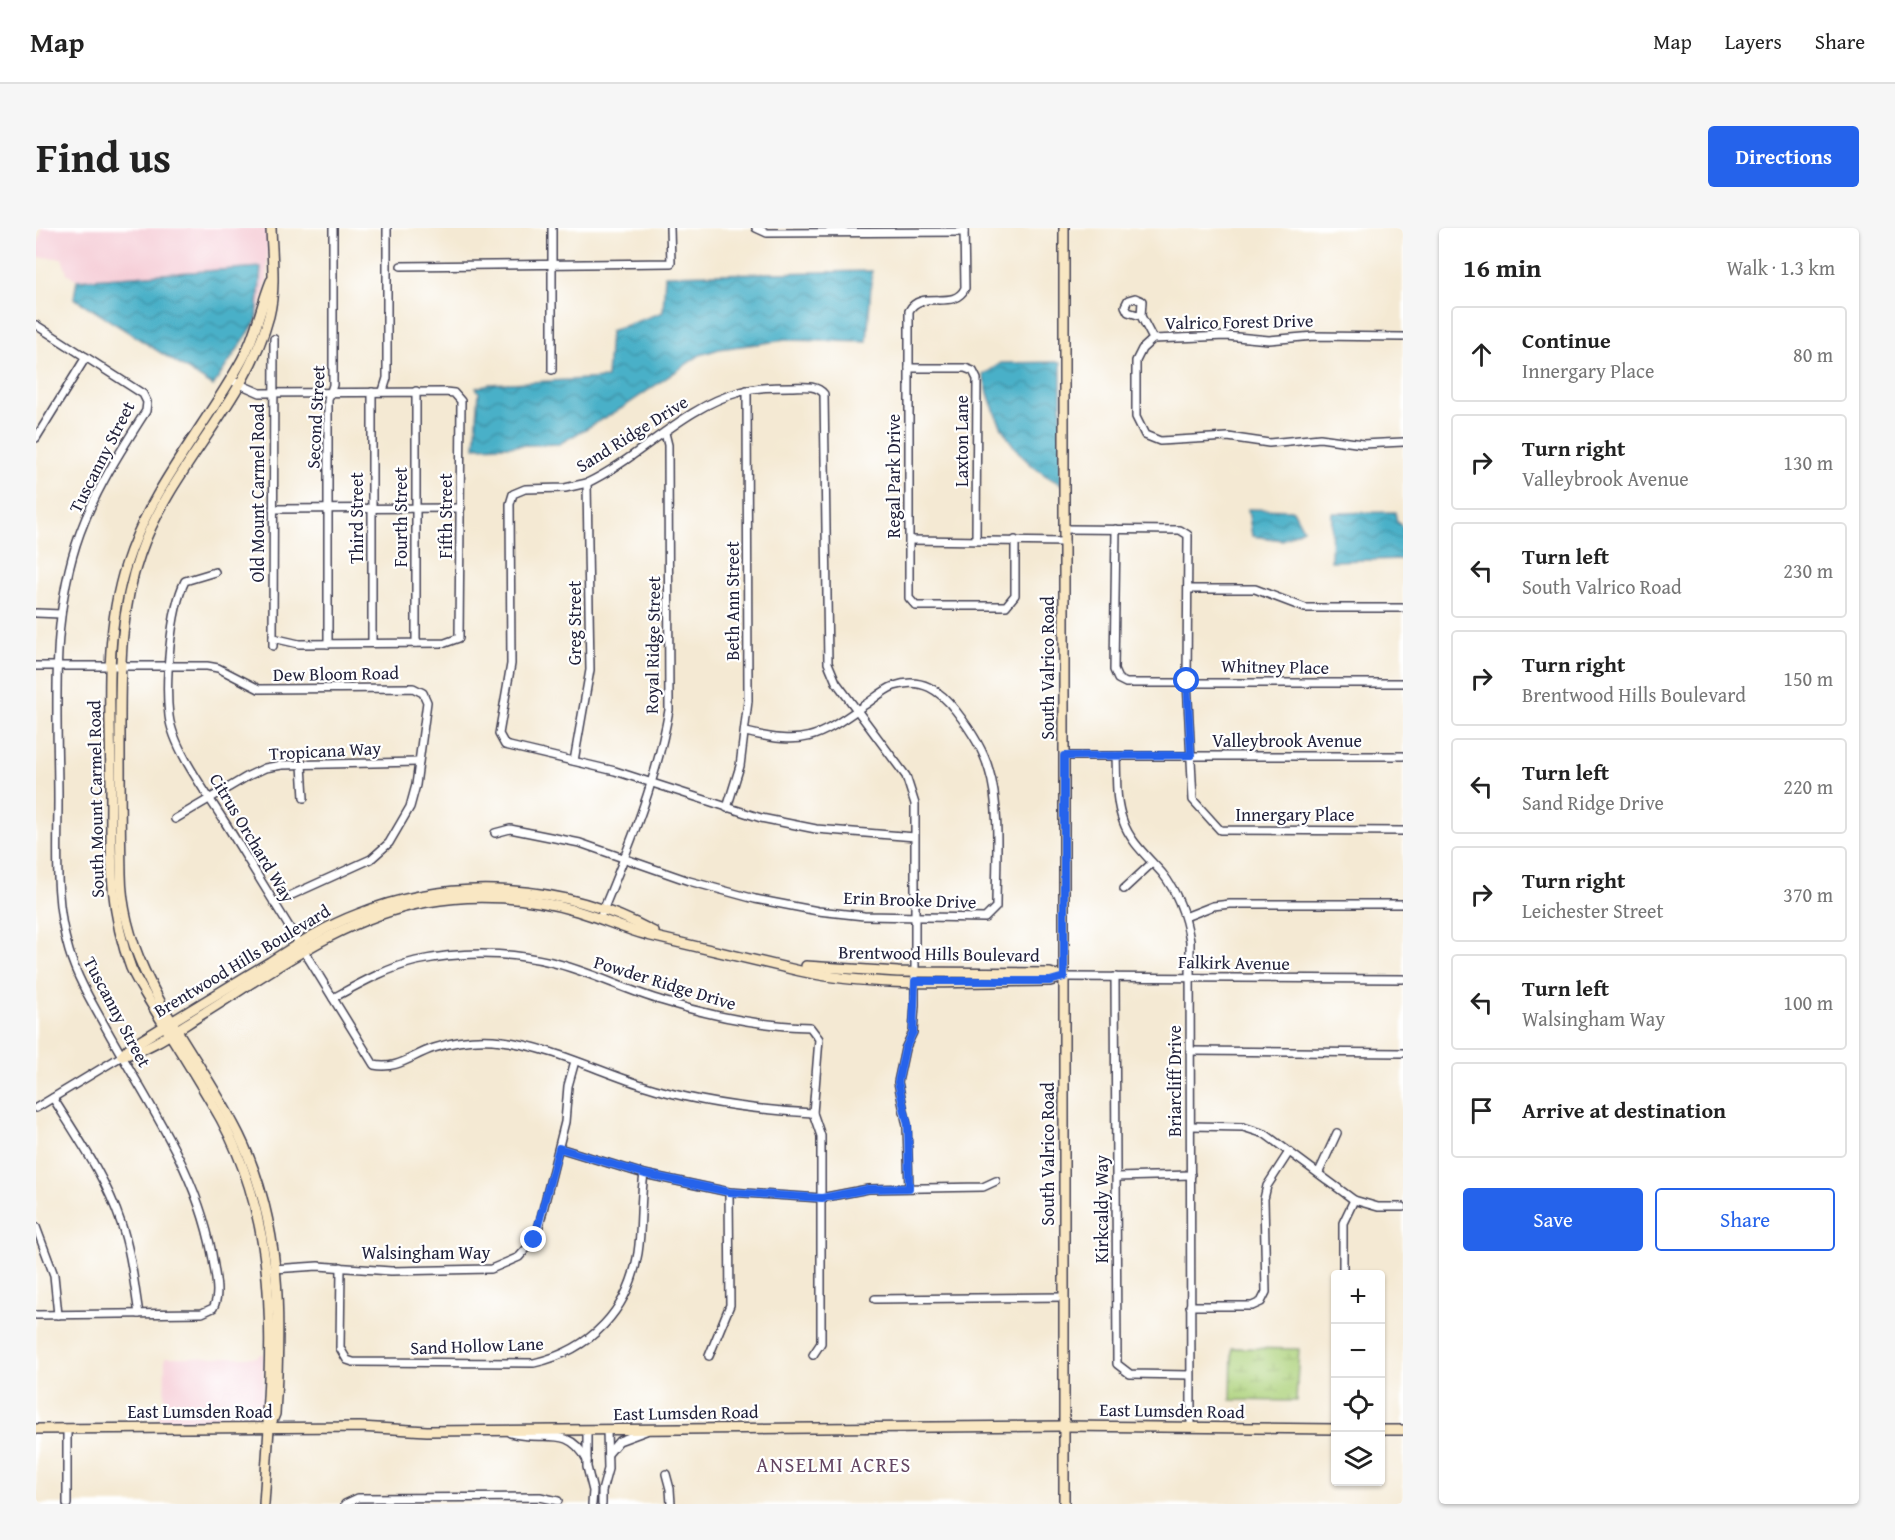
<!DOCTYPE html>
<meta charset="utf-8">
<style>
:root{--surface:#fff;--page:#f6f6f6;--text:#222;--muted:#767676;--line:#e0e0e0;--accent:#2563eb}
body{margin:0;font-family:"Gentium Book Plus",serif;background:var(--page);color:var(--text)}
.controls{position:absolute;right:18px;bottom:18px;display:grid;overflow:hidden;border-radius:6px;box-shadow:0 2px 4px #0004}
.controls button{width:54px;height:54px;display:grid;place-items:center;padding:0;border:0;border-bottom:2px solid var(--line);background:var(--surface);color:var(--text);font:30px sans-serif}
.stop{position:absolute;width:18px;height:18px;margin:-14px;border:4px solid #2563eb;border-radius:50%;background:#fff}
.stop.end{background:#2563eb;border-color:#fff;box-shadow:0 2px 6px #0008}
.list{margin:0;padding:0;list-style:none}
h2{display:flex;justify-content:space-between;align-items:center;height:78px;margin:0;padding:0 24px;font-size:26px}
h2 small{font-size:20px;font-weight:400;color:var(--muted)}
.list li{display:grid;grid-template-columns:39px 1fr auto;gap:18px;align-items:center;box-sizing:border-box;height:96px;margin:0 12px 12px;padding:0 12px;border:2px solid var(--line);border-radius:6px}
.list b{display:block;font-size:22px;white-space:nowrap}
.list p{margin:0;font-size:20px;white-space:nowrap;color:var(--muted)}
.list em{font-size:20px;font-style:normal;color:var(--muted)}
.actions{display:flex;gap:12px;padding:18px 24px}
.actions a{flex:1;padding:14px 0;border:2px solid var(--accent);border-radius:6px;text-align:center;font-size:21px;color:var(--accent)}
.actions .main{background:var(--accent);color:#fff}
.icon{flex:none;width:33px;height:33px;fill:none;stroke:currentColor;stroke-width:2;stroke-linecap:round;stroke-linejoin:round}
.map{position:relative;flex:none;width:1367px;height:1276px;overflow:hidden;border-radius:6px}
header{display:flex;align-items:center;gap:36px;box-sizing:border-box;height:84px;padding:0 30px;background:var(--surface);border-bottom:2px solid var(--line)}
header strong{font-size:28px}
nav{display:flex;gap:33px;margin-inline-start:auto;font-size:21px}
.intro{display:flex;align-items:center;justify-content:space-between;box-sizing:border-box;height:144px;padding:0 36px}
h1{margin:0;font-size:42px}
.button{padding:15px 27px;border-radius:6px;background:var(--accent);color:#fff;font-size:21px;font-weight:700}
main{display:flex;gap:36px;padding:0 36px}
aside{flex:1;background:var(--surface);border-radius:6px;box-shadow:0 2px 4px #0004}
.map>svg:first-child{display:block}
</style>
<header>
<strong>Map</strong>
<nav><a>Map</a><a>Layers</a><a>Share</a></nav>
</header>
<div class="intro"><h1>Find us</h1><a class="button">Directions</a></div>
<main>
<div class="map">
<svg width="1367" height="1276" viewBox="0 0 1367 1276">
<defs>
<pattern id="wetland-marsh" width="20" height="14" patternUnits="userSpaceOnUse" patternTransform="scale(1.5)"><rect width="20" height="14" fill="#add27b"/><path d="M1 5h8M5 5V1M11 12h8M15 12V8" fill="none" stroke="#95b46b"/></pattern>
<pattern id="water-waves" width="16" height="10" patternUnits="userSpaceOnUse" patternTransform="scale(1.5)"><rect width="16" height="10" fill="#49b0c8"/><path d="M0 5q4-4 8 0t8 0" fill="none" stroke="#3c8fa4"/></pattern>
</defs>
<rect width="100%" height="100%" fill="#fff"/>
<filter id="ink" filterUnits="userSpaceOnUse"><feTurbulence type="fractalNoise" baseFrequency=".0167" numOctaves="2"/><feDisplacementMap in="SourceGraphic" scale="12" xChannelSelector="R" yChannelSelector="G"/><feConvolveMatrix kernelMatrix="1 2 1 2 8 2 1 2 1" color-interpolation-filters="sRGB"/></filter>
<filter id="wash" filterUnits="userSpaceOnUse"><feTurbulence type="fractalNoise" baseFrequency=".008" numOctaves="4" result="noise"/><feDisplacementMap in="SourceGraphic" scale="24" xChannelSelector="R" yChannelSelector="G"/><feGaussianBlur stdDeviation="1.35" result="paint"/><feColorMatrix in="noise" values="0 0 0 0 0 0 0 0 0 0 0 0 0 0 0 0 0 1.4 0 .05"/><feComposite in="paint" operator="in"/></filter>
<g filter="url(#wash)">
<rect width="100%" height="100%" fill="#f4e9d3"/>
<g fill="#f6cfd8">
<path d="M6,0H232L231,53L221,92L224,39L41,52L31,45L26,30L0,29V15L3,14Z"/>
<path d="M224,1126H228L226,1197H123V1185L128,1182L129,1129H221Z"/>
</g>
<path fill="url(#wetland-marsh)" stroke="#687a5b" stroke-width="1.5" d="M1196,1120L1263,1121L1260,1173L1195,1172Z"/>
<g fill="url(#water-waves)" stroke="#366982" stroke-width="1.5">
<path d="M225,39L221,92L177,158L38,70L41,52Z"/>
<path d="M836,43L831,114L750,112L683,121L664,127L586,180L523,216L439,219L443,164L440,160L453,156L571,150L574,103L627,84L629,47Z"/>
<path d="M1025,134V256C979,234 959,196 947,147L965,135Z"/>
<path d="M1212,281L1257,282L1267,301L1246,312L1216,308Z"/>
<path d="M1359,284L1361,294L1367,299V331L1295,333L1296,285Z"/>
</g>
</g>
<g filter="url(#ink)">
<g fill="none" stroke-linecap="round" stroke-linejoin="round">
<g stroke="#424052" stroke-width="10">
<g id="street">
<path d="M516,0V142"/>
<path d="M720,0L731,5L928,4"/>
<path d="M928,0L929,60C918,84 885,60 873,83V370L880,378H970L979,367V312"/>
<path d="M365,38L635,35L634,0"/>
<path d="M1105,88L1092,84L1089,78L1092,72L1099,70L1106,73L1105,88L1117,111"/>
<path d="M0,97L107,166L111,174L110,183C85,222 60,261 44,305C13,390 22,482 22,571C22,621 18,674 33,723C41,750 56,775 70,800C113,878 165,948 178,1038C180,1052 184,1068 177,1080L166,1085L0,1087"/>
<path d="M1367,109L1278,108L1233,112L1190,108L1117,111L1106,121L1100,133V189L1109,207L1124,213L1192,209L1233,215L1284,210L1327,216L1367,214"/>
<path d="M873,140H929L937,143L941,151L940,312"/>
<path d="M199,154L224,165L409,164L418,165L425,173L423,410L409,415L263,416L237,410"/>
<path d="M347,163L351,150V0"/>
<path d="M380,163V415"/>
<path d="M336,164V415"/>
<path d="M0,210L50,129"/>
<path d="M237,281L425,280"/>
<path d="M1029,301L1144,302L1152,307L1151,453L1157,572L1184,602L1367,603"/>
<path d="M1080,301L1078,442L1082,451L1090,455H1367"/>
<path d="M874,312L1029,314"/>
<path d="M179,344L149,353C134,383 129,454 133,488C137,521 172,567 190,596C239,677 289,757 338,837C362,842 376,827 398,820C420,813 443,810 466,813C514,819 560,842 606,857C662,875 719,882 777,885"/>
<path d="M1153,361H1219L1269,380H1367"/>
<path d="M0,385L25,386"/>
<path d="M292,416V172L297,157V0"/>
<path d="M237,418L238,111"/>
<path d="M0,438H171L182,440L223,461L377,460L387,465L391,474L380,557L374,579L353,615L335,631L238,675"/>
<path d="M1028,528H1367"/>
<path d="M1080,528C1081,550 1079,572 1087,593C1094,614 1112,629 1126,645C1142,665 1150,688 1154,713L1155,1199"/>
<path d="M538,533L554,442L551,255"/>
<path d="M266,537L268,570"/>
<path d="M691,580L704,538L712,473L711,162"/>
<path d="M139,591L212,548L229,540L246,537L382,534"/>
<path d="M459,605L474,601L544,615L653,653L719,671L782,683L828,688L949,690L960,679C960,639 965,579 953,542C947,520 934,501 920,483C904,462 885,449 858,458C847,462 837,472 827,478C780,511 768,518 710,504"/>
<path d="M1088,661L1116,635"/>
<path d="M566,685C593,619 621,552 633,482L632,217L629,205"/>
<path d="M1149,689L1177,678L1194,676H1367"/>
<path d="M1028,749L1367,751"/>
<path d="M1079,749L1081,1136L1094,1146L1154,1147"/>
<path d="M297,770C323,756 351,740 380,733C425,723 471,724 515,734C553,743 589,762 627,773C675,788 723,798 774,799L783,811L777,885L785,908V1115L777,1127"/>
<path d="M1154,823L1367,825"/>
<path d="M17,870C42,910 70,950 85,995C95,1024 98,1055 103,1086"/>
<path d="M0,880L86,828"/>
<path d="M1155,898L1207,899L1229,906L1318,972L1342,979H1367"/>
<path d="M523,920L608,946L693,964L785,970L832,961L947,959L960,953"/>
<path d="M1283,944L1301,905"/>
<path d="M1081,949L1155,947"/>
<path d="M873,960L871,898L862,854L869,821L877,804L879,777V576L870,548L800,454L792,435L788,166C780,156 766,159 754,159C738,159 721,159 704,164C647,179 604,230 551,255L529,260L489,261L477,266L474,276L475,436L463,506L469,517L579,543L725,590L780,601L879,609"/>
<path d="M0,999L18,1047L22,1087"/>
<path d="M305,1039L304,1120L311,1132L317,1134L498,1135C555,1122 593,1082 602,1025C606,999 604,972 608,946"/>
<path d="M237,1041L282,1038L355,1043L455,1041L483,1029L498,1012L503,998L529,894L532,858L539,833"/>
<path d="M1307,1046V995L1318,972"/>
<path d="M839,1071L1028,1069"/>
<path d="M1154,1078H1216L1225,1074L1230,1064L1228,971L1231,958L1253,924"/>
<path d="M673,1128L694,1077L693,964"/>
<path d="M551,1203V1239L557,1263L556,1276"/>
<path d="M474,1205C507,1215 531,1195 551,1232"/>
<path d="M572,1226L583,1213L610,1203"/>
<path d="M630,1246L634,1261L635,1276"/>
<path d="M31,1276V1201"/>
<path d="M309,1276L322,1270L504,1269L522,1273"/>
<path d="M566,1276V1263L572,1241L571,1202"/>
</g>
</g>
<g stroke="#424052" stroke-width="12">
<g id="secondary">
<path d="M770,738L862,744L1014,745L1028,749"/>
<path d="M86,828C114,822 143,800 168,785C239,741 307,689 391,674C440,665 493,669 541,683C565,690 588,701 611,707C662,719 713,731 764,743C845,761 932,753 1014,753L1028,749"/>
<path d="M86,828L93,820C140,791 187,762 234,734C262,716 290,698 322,686C417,648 528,655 618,704"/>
<path d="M234,1198L239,1186C245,1090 246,995 203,907C161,821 86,746 85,646C84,599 84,553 84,507C84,445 83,385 104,326C134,240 211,173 233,88C240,60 236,29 235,0"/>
<path d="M0,1201L324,1199L391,1203L1028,1198L1300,1201"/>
<path d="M1344,1202H1367"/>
<path d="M228,1276L233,1200L231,1186C238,1084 235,983 185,891C164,854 141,818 119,782C111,768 101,754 95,740C72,681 75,622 75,560C75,487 67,408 90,337C114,261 168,201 206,132C221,105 224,80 235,53"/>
<path d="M1028,1276V0"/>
</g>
</g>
<use href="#street" stroke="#fff" stroke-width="7"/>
<use href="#secondary" stroke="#f9e7c3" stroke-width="9"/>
</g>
</g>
<g fill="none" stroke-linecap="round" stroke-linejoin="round" filter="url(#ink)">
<path stroke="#2563eb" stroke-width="8" d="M498,1012L523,920L609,946L693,964L786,970L832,961L873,960L872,897L862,854L869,821L877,804L879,753H1014L1028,749V528L1155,527L1151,453"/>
</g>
<g text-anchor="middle" stroke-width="4.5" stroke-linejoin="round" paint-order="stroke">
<g font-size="18" fill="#22223b" stroke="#fff">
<text transform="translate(1203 94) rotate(-1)" y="6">Valrico Forest Drive</text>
<text transform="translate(280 189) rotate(-87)" y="6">Second Street</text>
<text transform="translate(596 206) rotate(-32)" y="6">Sand Ridge Drive</text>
<text transform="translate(926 213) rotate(-90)" y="6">Laxton Lane</text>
<text transform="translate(66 229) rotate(-63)" y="6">Tuscanny Street</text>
<text transform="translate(858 248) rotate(-90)" y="6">Regal Park Drive</text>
<text transform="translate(222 265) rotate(-90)" y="6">Old Mount Carmel Road</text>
<text transform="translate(410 288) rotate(-90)" y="6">Fifth Street</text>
<text transform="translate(365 289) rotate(-90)" y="6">Fourth Street</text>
<text transform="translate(321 290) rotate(-90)" y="6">Third Street</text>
<text transform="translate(697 373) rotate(-90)" y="6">Beth Ann Street</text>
<text transform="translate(539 395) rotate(-90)" y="6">Greg Street</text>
<text transform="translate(617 417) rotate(-89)" y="6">Royal Ridge Street</text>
<text transform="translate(1239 439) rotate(1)" y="6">Whitney Place</text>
<text transform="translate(1012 440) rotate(-90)" y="6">South Valrico Road</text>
<text transform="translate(300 446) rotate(-1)" y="6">Dew Bloom Road</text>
<text x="1251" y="519">Valleybrook Avenue</text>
<text transform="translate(289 523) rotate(-3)" y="6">Tropicana Way</text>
<text transform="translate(60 571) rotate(-91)" y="6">South Mount Carmel Road</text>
<text x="1259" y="593">Innergary Place</text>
<text transform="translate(216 610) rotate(59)" y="6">Citrus Orchard Way</text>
<text transform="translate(874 672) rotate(2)" y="6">Erin Brooke Drive</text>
<text transform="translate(903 726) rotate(1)" y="6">Brentwood Hills Boulevard</text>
<text transform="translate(206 733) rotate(-31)" y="6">Brentwood Hills Boulevard</text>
<text transform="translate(1198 735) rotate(1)" y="6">Falkirk Avenue</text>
<text transform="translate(629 755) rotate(17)" y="6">Powder Ridge Drive</text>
<text transform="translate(81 784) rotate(62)" y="6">Tuscanny Street</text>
<text transform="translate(1139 853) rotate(-90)" y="6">Briarcliff Drive</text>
<text transform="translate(1012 926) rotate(-90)" y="6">South Valrico Road</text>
<text transform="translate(1066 981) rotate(-90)" y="6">Kirkcaldy Way</text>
<text x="390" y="1031">Walsingham Way</text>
<text transform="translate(441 1118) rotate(-2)" y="6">Sand Hollow Lane</text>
<text transform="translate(1136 1183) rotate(1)" y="6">East Lumsden Road</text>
<text x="164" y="1190">East Lumsden Road</text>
<text transform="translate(650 1185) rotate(-1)" y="6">East Lumsden Road</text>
</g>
<g font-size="20" letter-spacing="1.5" fill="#644662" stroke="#fff">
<text x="798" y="1244">ANSELMI ACRES</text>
</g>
</g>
</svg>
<div class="controls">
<button>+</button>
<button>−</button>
<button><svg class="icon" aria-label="locate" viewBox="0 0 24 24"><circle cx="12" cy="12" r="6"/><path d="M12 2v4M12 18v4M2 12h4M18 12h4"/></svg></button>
<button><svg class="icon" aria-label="layers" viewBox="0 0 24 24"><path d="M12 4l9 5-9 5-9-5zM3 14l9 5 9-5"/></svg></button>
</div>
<div class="stop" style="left:1151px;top:453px"></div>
<div class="stop end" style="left:498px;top:1012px"></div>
</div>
<aside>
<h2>16 min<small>Walk · 1.3 km</small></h2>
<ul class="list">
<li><svg class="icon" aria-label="ahead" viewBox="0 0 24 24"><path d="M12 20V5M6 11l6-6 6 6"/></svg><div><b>Continue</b><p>Innergary Place</p></div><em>80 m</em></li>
<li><svg class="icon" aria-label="right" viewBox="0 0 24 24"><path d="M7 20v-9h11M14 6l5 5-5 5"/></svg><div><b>Turn right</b><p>Valleybrook Avenue</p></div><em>130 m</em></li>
<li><svg class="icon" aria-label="left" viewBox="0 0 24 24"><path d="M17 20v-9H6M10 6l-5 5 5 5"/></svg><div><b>Turn left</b><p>South Valrico Road</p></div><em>230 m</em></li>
<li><svg class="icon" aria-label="right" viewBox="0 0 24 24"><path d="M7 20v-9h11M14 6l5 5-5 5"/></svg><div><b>Turn right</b><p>Brentwood Hills Boulevard</p></div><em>150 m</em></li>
<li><svg class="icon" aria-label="left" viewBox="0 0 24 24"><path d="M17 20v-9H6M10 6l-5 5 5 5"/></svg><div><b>Turn left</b><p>Sand Ridge Drive</p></div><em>220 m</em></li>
<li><svg class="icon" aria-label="right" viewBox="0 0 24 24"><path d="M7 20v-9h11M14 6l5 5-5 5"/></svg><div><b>Turn right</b><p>Leichester Street</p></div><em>370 m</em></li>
<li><svg class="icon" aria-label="left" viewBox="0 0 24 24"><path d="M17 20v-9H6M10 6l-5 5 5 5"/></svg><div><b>Turn left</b><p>Walsingham Way</p></div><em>100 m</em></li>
<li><svg class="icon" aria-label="arrive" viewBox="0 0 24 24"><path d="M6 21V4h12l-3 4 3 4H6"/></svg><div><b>Arrive at destination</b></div></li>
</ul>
<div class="actions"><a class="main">Save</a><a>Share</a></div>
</aside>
</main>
